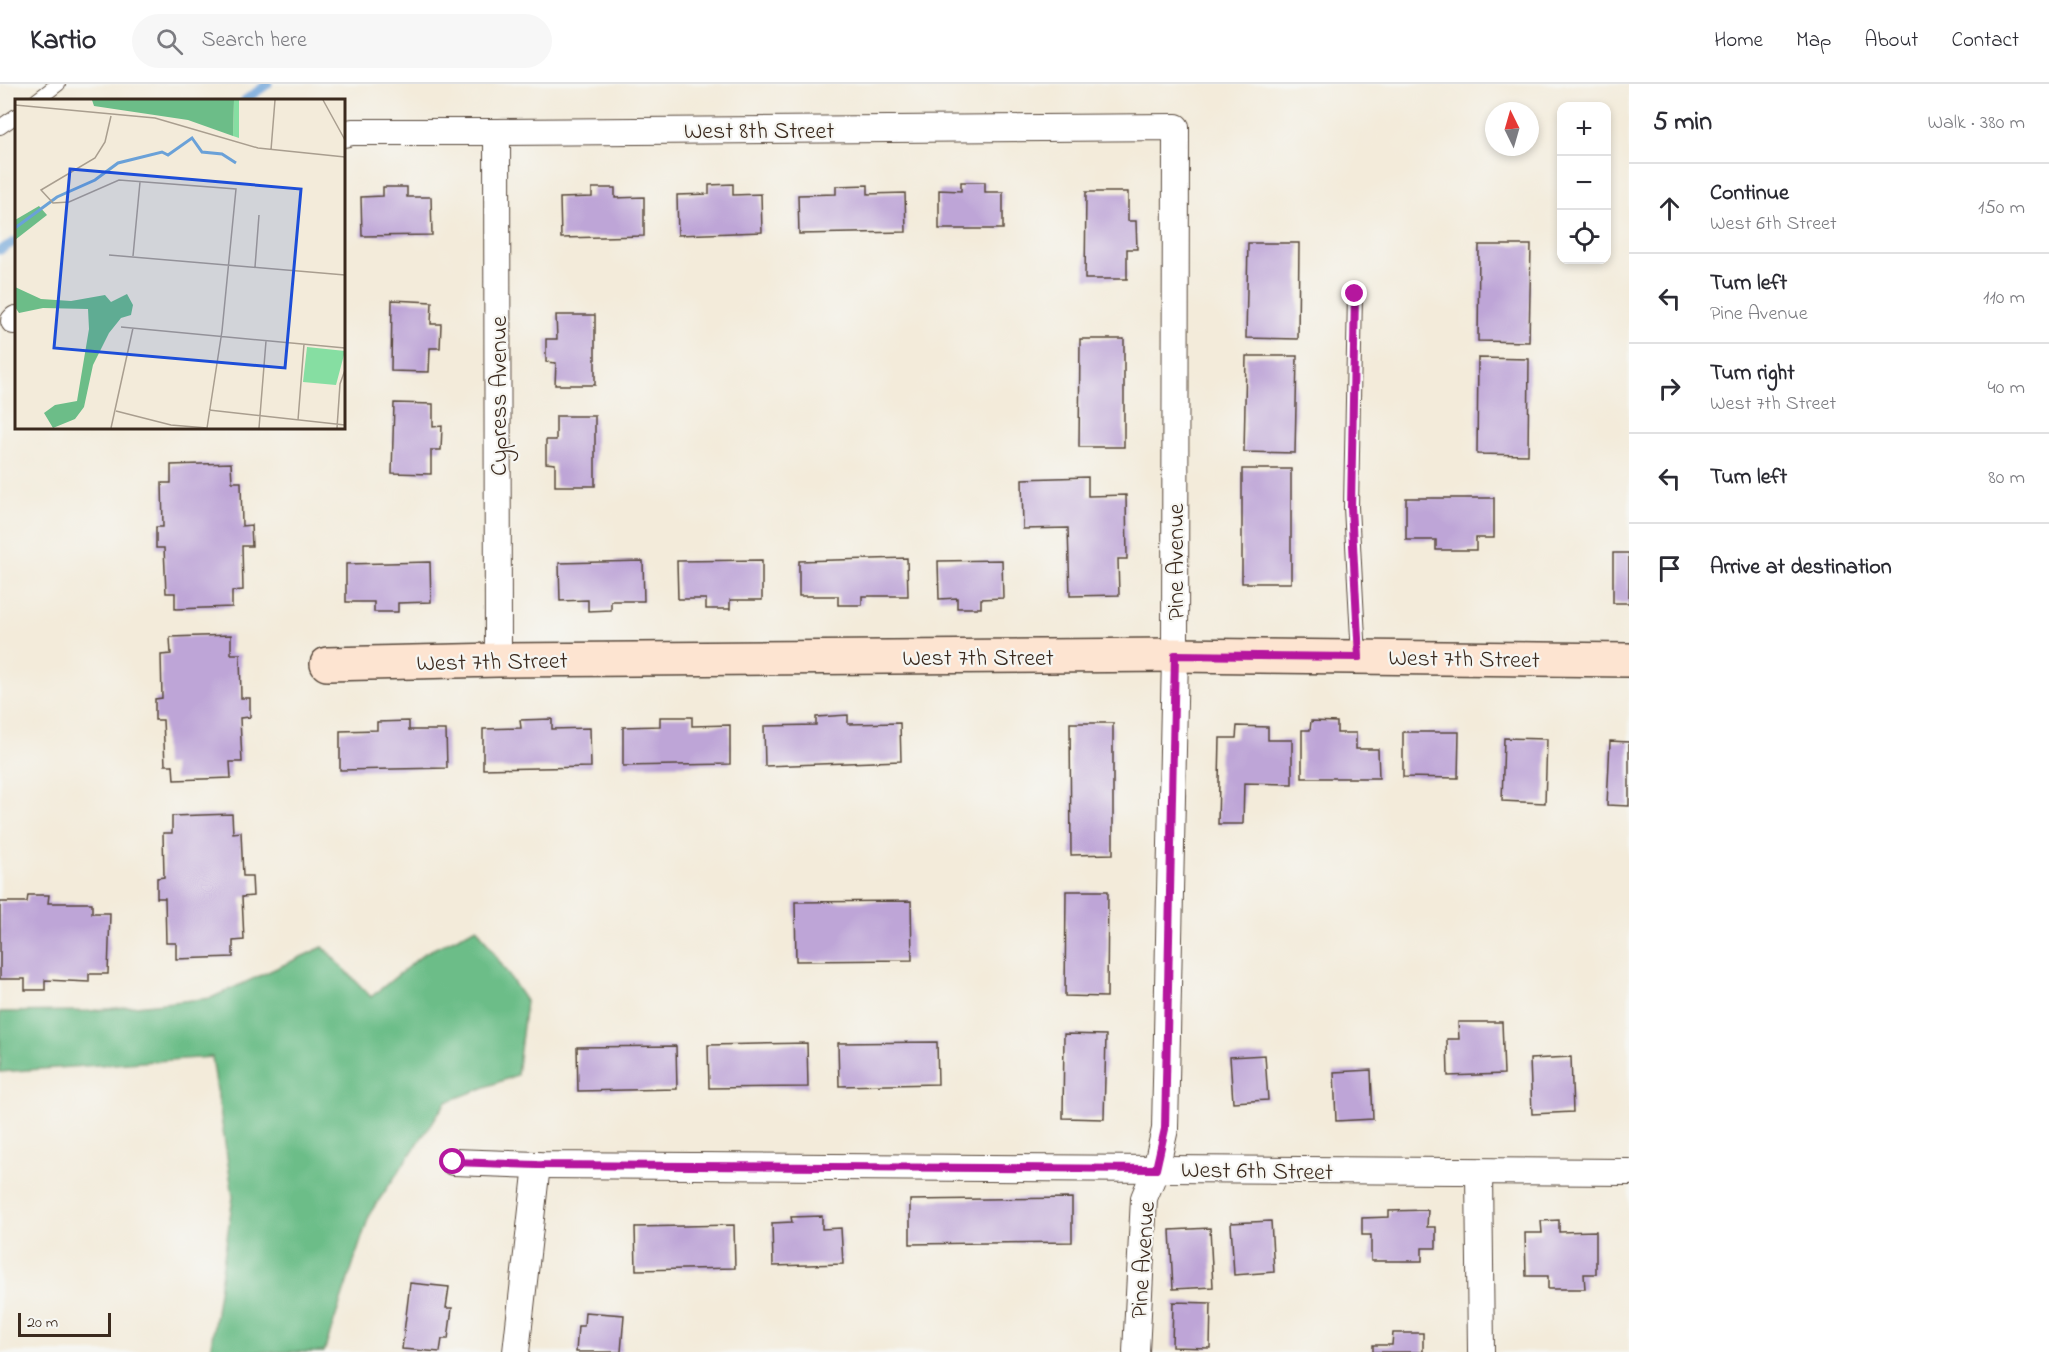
<!DOCTYPE html>
<meta charset="utf-8">
<style>
:root{--surface:#fff;--page:#f7f7f7;--text:#2b2b33;--muted:#7c7c81;--line:#e1e1e2}
body{margin:0;font-family:"Indie Flower",sans-serif;background:var(--page);color:var(--text)}
.controls{position:absolute;right:18px;top:18px;display:grid;overflow:hidden;border-radius:12px;box-shadow:0 3px 9px #0003}
.controls button{width:54px;height:54px;display:grid;place-items:center;padding:0;border:0;border-bottom:2px solid var(--line);background:var(--surface);color:var(--text);font:30px sans-serif}
.compass{position:absolute;left:1485px;top:18px;width:54px;height:54px;border-radius:50%;background:var(--surface);box-shadow:0 3px 9px #0003;rotate:355deg}
.scale{position:absolute;left:18px;bottom:15px;width:93px;box-sizing:border-box;padding-left:6px;border:3px solid #3b2a1e;border-top:0;font-size:16px;line-height:21px;white-space:nowrap;color:#3b2a1e;-webkit-text-stroke:4px #f6f6f2;paint-order:stroke}
.stop{position:absolute;width:18px;height:18px;margin:-14px;border:4px solid #b5179e;border-radius:50%;background:#fff}
.stop.end{background:#b5179e;border-color:#fff;box-shadow:0 2px 6px #0008}
.list{margin:0;padding:0;list-style:none}
h2{display:flex;justify-content:space-between;align-items:center;height:78px;margin:0;padding:0 24px;font-size:26px}
h2 small{font-size:20px;font-weight:400;color:var(--muted)}
.list li{display:grid;grid-template-columns:39px 1fr auto;gap:18px;align-items:center;box-sizing:border-box;height:90px;padding:0 24px;border-top:2px solid var(--line)}
.list b{display:block;font-size:22px;white-space:nowrap}
.list p{margin:0;font-size:20px;white-space:nowrap;color:var(--muted)}
.list em{font-size:20px;font-style:normal;color:var(--muted)}
.icon{flex:none;width:33px;height:33px;fill:none;stroke:currentColor;stroke-width:2;stroke-linecap:round;stroke-linejoin:round}
.map{position:relative;flex:none;width:1629px;height:1268px;overflow:hidden}
header{display:flex;align-items:center;gap:36px;box-sizing:border-box;height:84px;padding:0 30px;background:var(--surface);border-bottom:2px solid var(--line)}
header strong{font-size:28px}
nav{display:flex;gap:33px;margin-inline-start:auto;font-size:21px}
.search{width:420px;height:54px;background:var(--page);display:flex;align-items:center;gap:15px;box-sizing:border-box;padding:0 21px;border-radius:33px;color:var(--muted);font-size:22px}
main{display:flex}
aside{flex:1;background:var(--surface)}
.map>svg:first-child{display:block}
</style>
<header>
<strong>Kartio</strong>
<div class="search"><svg class="icon" aria-label="search" viewBox="0 0 24 24"><circle cx="10" cy="10" r="6"/><path d="M15 15l6 6"/></svg>Search here</div>
<nav><a>Home</a><a>Map</a><a>About</a><a>Contact</a></nav>
</header>
<main>
<div class="map">
<svg width="1629" height="1268" viewBox="0 0 1629 1268">
<rect width="100%" height="100%" fill="#f6f6f2"/>
<filter id="ink" filterUnits="userSpaceOnUse"><feTurbulence type="fractalNoise" baseFrequency=".0167" numOctaves="2"/><feDisplacementMap in="SourceGraphic" scale="12" xChannelSelector="R" yChannelSelector="G"/><feConvolveMatrix kernelMatrix="1 2 1 2 8 2 1 2 1" color-interpolation-filters="sRGB"/></filter>
<filter id="wash" filterUnits="userSpaceOnUse"><feTurbulence type="fractalNoise" baseFrequency=".008" numOctaves="4" result="noise"/><feDisplacementMap in="SourceGraphic" scale="24" xChannelSelector="R" yChannelSelector="G"/><feGaussianBlur stdDeviation="1.35" result="paint"/><feColorMatrix in="noise" values="0 0 0 0 0 0 0 0 0 0 0 0 0 0 0 0 0 1.4 0 .05"/><feComposite in="paint" operator="in"/></filter>
<g filter="url(#wash)">
<rect width="100%" height="100%" fill="#f3ebda"/>
<path fill="#6cbd88" stroke="#547453" stroke-width="1.5" d="M477,844L526,917L517,991L446,1018L370,1129L324,1268H210L233,1113L212,973L0,988V928L89,927L211,914L323,863L371,913L425,869Z"/>
<g fill="none" stroke-linecap="round" stroke-linejoin="round">
<g stroke="#6aa1d8" stroke-width="9">
<path d="M245,16L268,0"/>
<path d="M0,166L16,157"/>
</g>
</g>
<g id="blocks">
<g fill="#bea5d7">
<path d="M961,98H985V108H1003V145H939V106L961,107Z"/>
<path d="M733,100V111L761,110L762,148L678,151L677,111L709,110V101Z"/>
<path d="M868,101V110L905,109L906,148L799,150L798,111L836,110V102Z"/>
<path d="M383,103H407V113H431L432,151L362,152L361,113L383,112Z"/>
<path d="M592,104H615V114L644,113V152L561,154L560,114L592,113Z"/>
<path d="M1086,108H1128V137H1136L1137,165H1127V195H1085Z"/>
<path d="M1248,159H1299L1298,255L1246,254Z"/>
<path d="M1479,161H1531L1529,258L1478,257Z"/>
<path d="M392,216L432,218L431,240H441L440,264H430L429,288L391,287Z"/>
<path d="M556,231H595V301H555L556,279L546,278V255H557Z"/>
<path d="M1080,255H1124V363H1079Z"/>
<path d="M1246,272H1297L1295,369L1244,368Z"/>
<path d="M1478,274L1529,275L1528,371L1477,370Z"/>
<path d="M394,319L433,320V343L442,342L441,366H431V390L392,389Z"/>
<path d="M556,332H595V402H555V380L546,379V356H556Z"/>
<path d="M231,379L232,398H241L242,442L251,441L252,462H242L243,506L232,507V523L175,525V509H166L164,464H156V443H163L162,399H171V381Z"/>
<rect x="1242" y="385" width="49" height="114"/>
<path d="M1088,393V412L1126,411L1127,475H1118L1119,511L1070,512L1068,444L1023,445L1022,395Z"/>
<path d="M1406,414H1494V454H1476V466H1436V456H1406Z"/>
<rect x="1613" y="469" width="16" height="50"/>
<path d="M907,474L908,512H862V521H838V512H799V477Z"/>
<path d="M762,476V516H730V525H706V515H678L677,477Z"/>
<path d="M1002,476L1003,514L981,515V524H957V514L939,515L938,477Z"/>
<path d="M643,477L644,517H611V526L588,527V516L560,517L559,479Z"/>
<path d="M430,478L431,518L398,519V528H374V518H346V480Z"/>
<path d="M231,551V570H240L241,614H250V633L240,634L242,678H230L231,694L174,696L173,681H165L163,636H155V615L162,614L161,571L171,570L170,553Z"/>
<path d="M848,631V640L900,639L901,677L765,682L764,642L816,641V633Z"/>
<path d="M660,633H692V642L730,641V680L623,682V643L660,642Z"/>
<path d="M552,635V645L590,644L591,683L483,685V645L521,644L520,636Z"/>
<path d="M409,637V646H446L447,684L340,686V647L377,646V638Z"/>
<path d="M1311,637L1337,638V649H1356V665H1378L1379,694H1302V646H1310Z"/>
<path d="M1070,639H1113V770L1071,771Z"/>
<path d="M1237,642L1268,643V656H1292V700L1244,699L1243,740H1218L1220,654H1236Z"/>
<path d="M1403,648H1459L1458,694L1403,693Z"/>
<path d="M1504,654L1547,655L1545,719L1502,717Z"/>
<path d="M1610,657L1629,658V722L1607,721Z"/>
<path d="M232,730L233,749L241,748L243,792H252L253,812L242,813L244,856L233,857V873L176,875V859H166L165,814H157V794L164,793L163,749H172V732Z"/>
<path d="M1066,807H1108L1107,913L1065,912Z"/>
<path d="M28,811H49L48,819H92V829H110L108,890H89V898L45,896V906H25V895H0V818H27Z"/>
<path d="M911,817L912,876L796,877L795,818Z"/>
<path d="M1458,938H1502L1504,990L1448,992L1447,955H1459Z"/>
<path d="M1064,950L1106,951L1104,1035L1063,1034Z"/>
<path d="M937,958L938,1000L839,1002L838,959Z"/>
<path d="M807,959L808,1003L709,1004L708,961Z"/>
<path d="M676,962L677,1005L578,1007L577,963Z"/>
<path d="M1265,971L1268,1016L1233,1018L1230,973Z"/>
<path d="M1571,973L1573,1028L1532,1030L1530,975Z"/>
<path d="M1371,986L1373,1035L1336,1037L1334,988Z"/>
<path d="M1072,1114V1158L910,1160V1116Z"/>
<path d="M1428,1126L1427,1143H1436V1164H1422V1177H1371V1151H1362V1134L1389,1133V1127Z"/>
<path d="M822,1132V1145L841,1144L843,1180L773,1182L772,1139L792,1138L791,1133Z"/>
<path d="M1559,1136V1148L1596,1147V1190H1584L1585,1205H1548V1192H1526L1525,1149H1542L1541,1137Z"/>
<path d="M1271,1137L1274,1188L1234,1191L1231,1139Z"/>
<path d="M734,1141L735,1184L636,1186L635,1143Z"/>
<path d="M1210,1144L1213,1203L1173,1205L1170,1146Z"/>
<path d="M410,1199L449,1203L446,1224H452L448,1255H442L440,1268L402,1265Z"/>
<path d="M1173,1218L1211,1219L1210,1264L1172,1263Z"/>
<path d="M585,1228L624,1231L621,1268H576L578,1242H584Z"/>
<path d="M1393,1249H1423V1268H1373V1261H1392Z"/>
</g>
</g>
</g>
<g filter="url(#ink)">
<use href="#blocks" fill-opacity="0" stroke="#57473a" stroke-width="1.5"/>
<g fill="none" stroke-linecap="round" stroke-linejoin="round">
<g stroke="#57473a" stroke-width="16">
<g id="lane">
<path d="M37,16L58,0"/>
<path d="M0,43L16,32"/>
<path d="M1355,210L1351,423L1359,573"/>
</g>
</g>
<g stroke="#57473a" stroke-width="28">
<g id="street">
<path d="M497,48L498,576"/>
<path d="M344,50L352,48H497L1176,43L1175,571L1165,1045L1156,1085L1144,1114L1136,1268"/>
<path d="M14,237L16,235"/>
<path d="M453,1078L537,1081L1629,1088"/>
<path d="M1479,1088L1481,1268"/>
<path d="M516,1268L537,1081"/>
</g>
</g>
<g stroke="#57473a" stroke-width="36">
<path id="secondary" d="M327,580L498,576L1175,571L1629,576"/>
</g>
<use href="#lane" stroke="#fff" stroke-width="14"/>
<use href="#street" stroke="#fff" stroke-width="26"/>
<use href="#secondary" stroke="#fde4d1" stroke-width="33"/>
</g>
</g>
<g fill="none" stroke-linecap="round" stroke-linejoin="round" filter="url(#ink)">
<path stroke="#b5179e" stroke-width="8" d="M453,1078L537,1081L1156,1085L1165,1045L1175,571L1359,573L1351,423L1355,210"/>
</g>
<g text-anchor="middle" stroke-width="4.5" stroke-linejoin="round" paint-order="stroke">
<g font-size="24" fill="#3b2a1e" stroke="#f6f6f2">
<text x="759" y="54">West 8th Street</text>
<text transform="translate(498 312) rotate(-90)" y="8">Cypress Avenue</text>
<text transform="translate(1175 478) rotate(-90)" y="8">Pine Avenue</text>
<text x="978" y="581">West 7th Street</text>
<text transform="translate(1464 574) rotate(1)" y="8">West 7th Street</text>
<text transform="translate(492 577) rotate(-1)" y="8">West 7th Street</text>
<text transform="translate(1257 1086) rotate(1)" y="8">West 6th Street</text>
<text transform="translate(1142 1176) rotate(-86)" y="8">Pine Avenue</text>
</g>
</g>
<g transform="translate(15 15)">
<rect width="330" height="330" fill="#f3ebda"/>
<path d="M219,1H224V39L218,37ZM292,248L330,252L321,286L288,283Z" fill="#86dea2"/>
<path d="M77,1H219L218,37L173,21L79,7ZM24,107L32,116L0,141V121ZM0,188L26,200L56,202L90,196L96,203L112,195L118,206L116,216L106,219L94,234L78,266L69,308L60,320L38,329L29,314L40,306L62,302L74,230L73,210L28,209L4,214L0,208Z" fill="#6cbd88"/>
<path fill="none" stroke="#6aa1d8" stroke-width="3" d="M0,129L42,98L80,81L103,64L147,53L153,56L177,39L187,53L207,55L221,64"/>
<path fill="none" stroke="#a99e8f" stroke-width="1.5" d="M308,1L330,41M0,6L140,19L243,49L330,58M96,17L90,43L80,59L26,91L38,104L54,103L104,81L221,90L207,232L192,329M256,51L260,1M94,156L330,176M118,157L125,83M240,168L244,116M106,228L330,249M194,311L330,326M101,312L156,326L192,329M283,321L289,245M96,329L118,229M244,329L251,242M322,329L325,285L330,271"/>
<path fill="#1d4ed8" fill-opacity="0.15" stroke="#1d4ed8" stroke-width="3" d="M55,70L286,90L270,269L39,249Z"/>
<rect width="330" height="330" fill="none" stroke="#3b2a1e" stroke-width="3"/>
</g>
</svg>
<div class="controls">
<button>+</button>
<button>−</button>
<button><svg class="icon" aria-label="locate" viewBox="0 0 24 24"><circle cx="12" cy="12" r="6"/><path d="M12 2v4M12 18v4M2 12h4M18 12h4"/></svg></button>
</div>
<svg class="compass" viewBox="-18 -18 36 36"><path d="M0-13l5 13h-10z" fill="#e53935"/><path d="M0 13l5-13h-10z" fill="#7c7c81"/></svg>
<div class="scale">20 m</div>
<div class="stop" style="left:453px;top:1078px"></div>
<div class="stop end" style="left:1355px;top:210px"></div>
</div>
<aside>
<h2>5 min<small>Walk · 380 m</small></h2>
<ul class="list">
<li><svg class="icon" aria-label="ahead" viewBox="0 0 24 24"><path d="M12 20V5M6 11l6-6 6 6"/></svg><div><b>Continue</b><p>West 6th Street</p></div><em>150 m</em></li>
<li><svg class="icon" aria-label="left" viewBox="0 0 24 24"><path d="M17 20v-9H6M10 6l-5 5 5 5"/></svg><div><b>Turn left</b><p>Pine Avenue</p></div><em>110 m</em></li>
<li><svg class="icon" aria-label="right" viewBox="0 0 24 24"><path d="M7 20v-9h11M14 6l5 5-5 5"/></svg><div><b>Turn right</b><p>West 7th Street</p></div><em>40 m</em></li>
<li><svg class="icon" aria-label="left" viewBox="0 0 24 24"><path d="M17 20v-9H6M10 6l-5 5 5 5"/></svg><div><b>Turn left</b></div><em>80 m</em></li>
<li><svg class="icon" aria-label="arrive" viewBox="0 0 24 24"><path d="M6 21V4h12l-3 4 3 4H6"/></svg><div><b>Arrive at destination</b></div></li>
</ul>
</aside>
</main>
